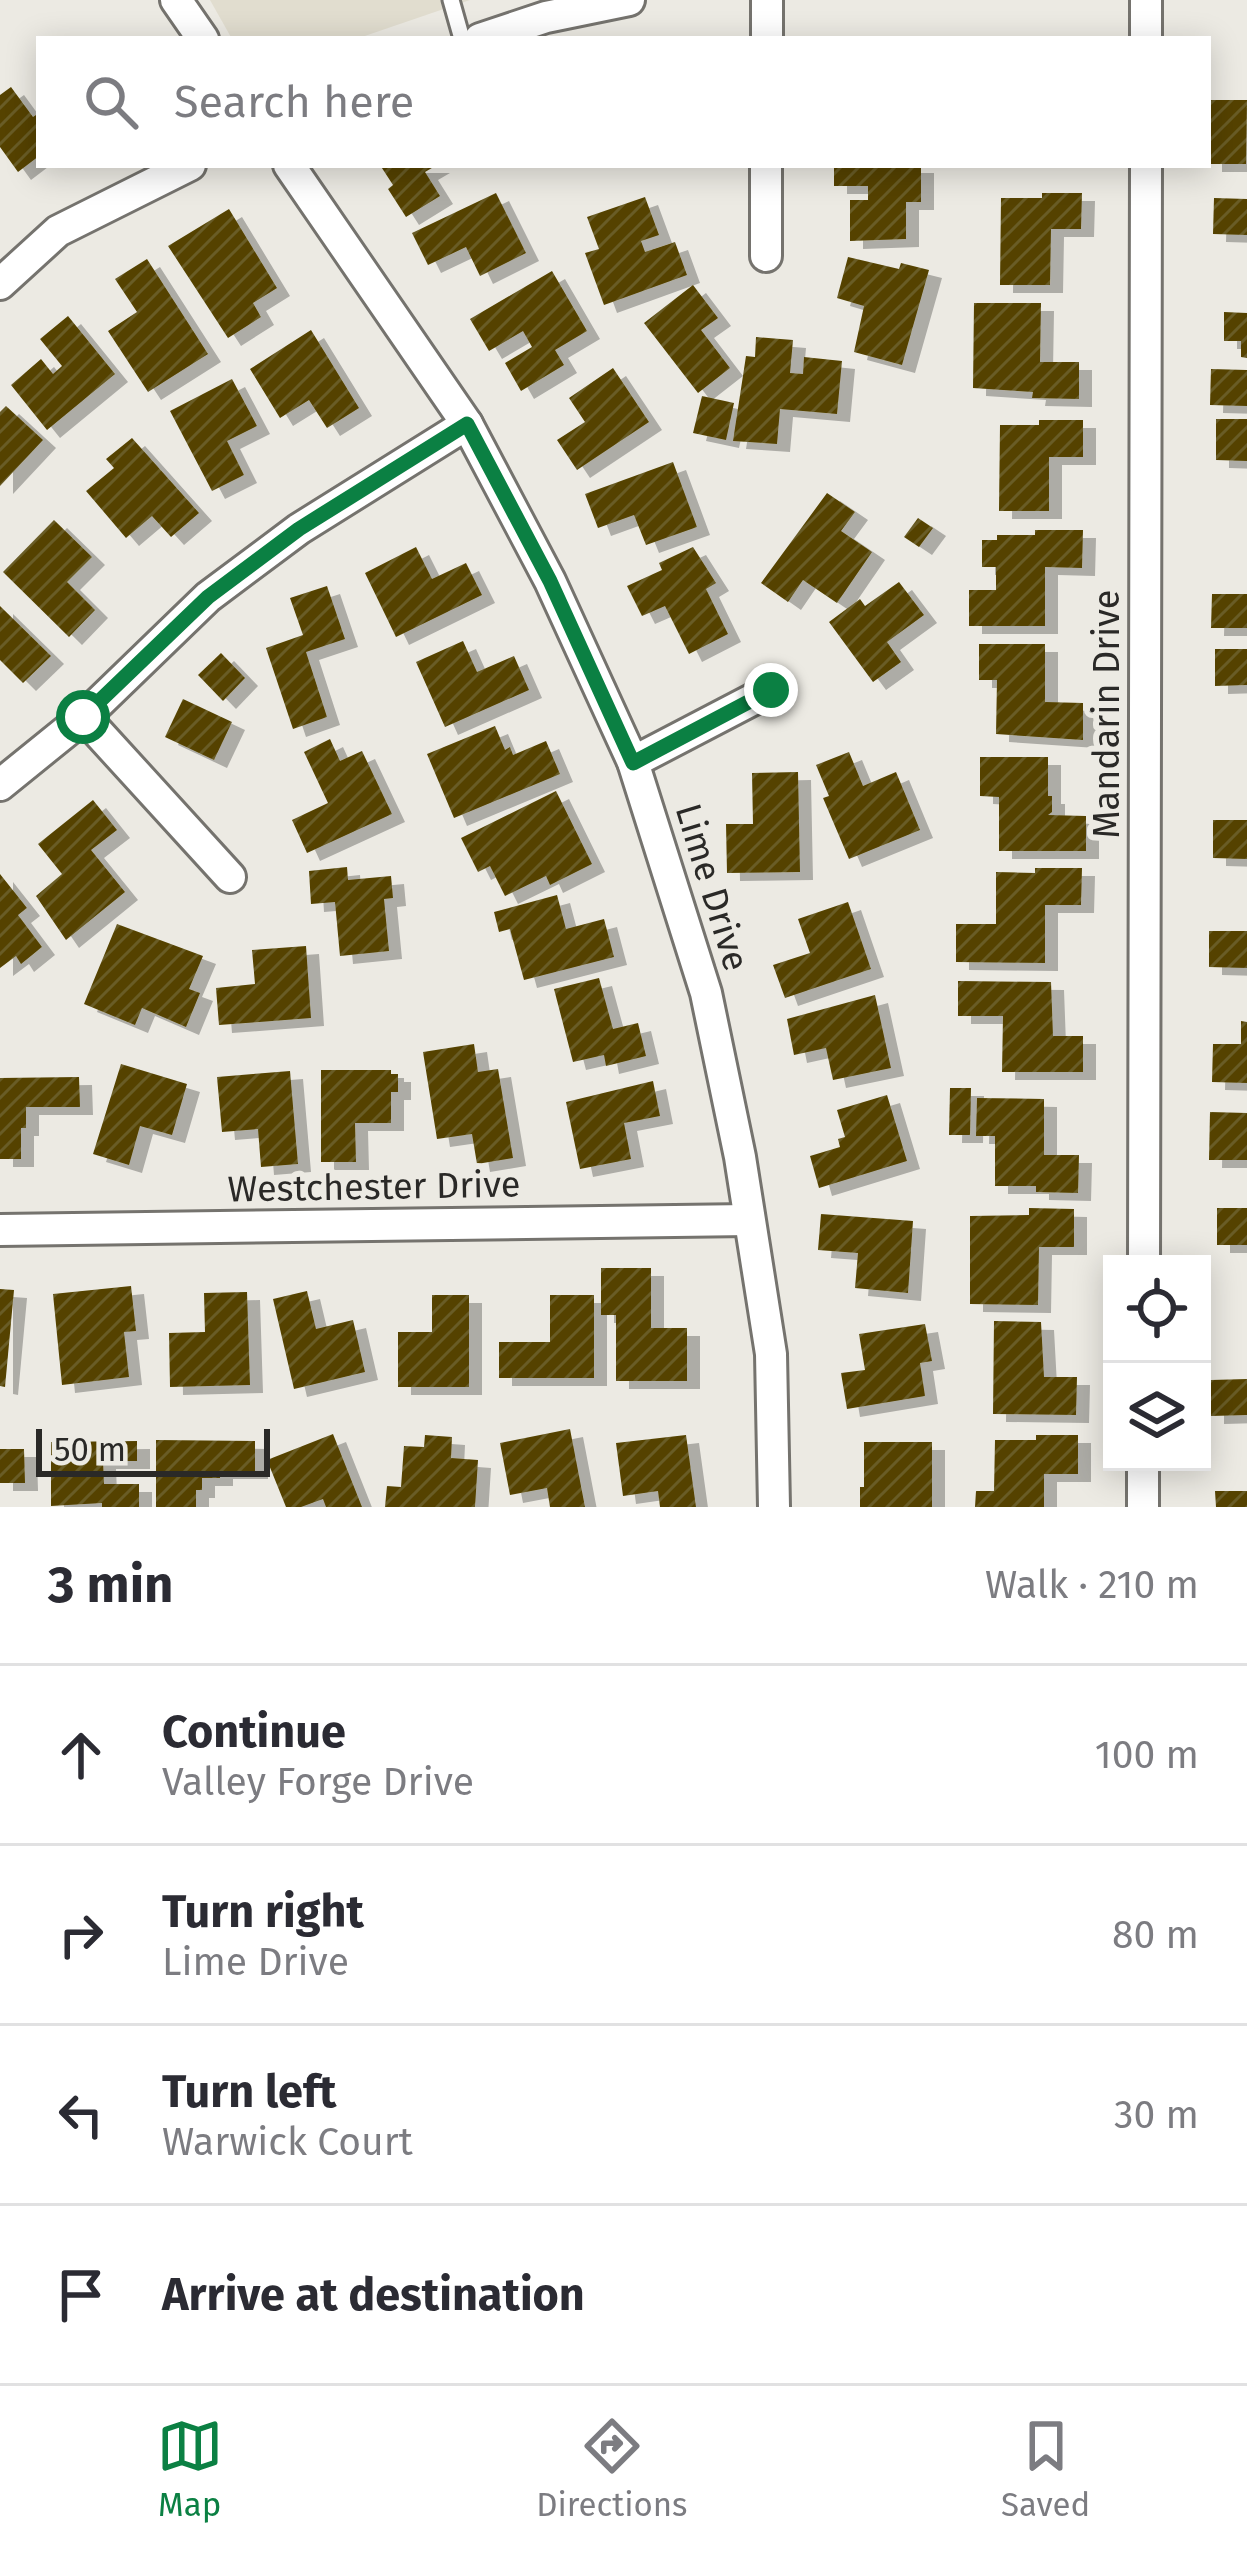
<!DOCTYPE html>
<meta charset="utf-8">
<style>
:root{--surface:#fff;--page:#f2f2f3;--text:#2b2b33;--muted:#7c7c81;--line:#e1e1e2;--accent:#0b8043}
body{margin:0;font-family:"Fira Sans",sans-serif;background:var(--page);color:var(--text)}
.controls{position:absolute;right:36px;bottom:36px;display:grid;overflow:hidden;border-radius:0px;box-shadow:0 6px 30px #0003}
.controls button{width:108px;height:108px;display:grid;place-items:center;padding:0;border:0;border-bottom:3px solid var(--line);background:var(--surface);color:var(--text);font:60px sans-serif}
.scale{position:absolute;left:36px;bottom:30px;width:234px;box-sizing:border-box;padding-left:12px;border:6px solid #2a2927;border-top:0;font-size:33px;line-height:42px;white-space:nowrap;color:#2a2927;-webkit-text-stroke:9px #eceae3;paint-order:stroke}
.stop{position:absolute;width:36px;height:36px;margin:-27px;border:9px solid #0b8043;border-radius:50%;background:#fff}
.stop.end{background:#0b8043;border-color:#fff;box-shadow:0 3px 12px #0008}
.list{margin:0;padding:0;list-style:none}
h2{display:flex;justify-content:space-between;align-items:center;height:156px;margin:0;padding:0 48px;font-size:51px}
h2 small{font-size:39px;font-weight:400;color:var(--muted)}
.list li{display:grid;grid-template-columns:78px 1fr auto;gap:36px;align-items:center;box-sizing:border-box;height:180px;padding:0 48px;border-top:3px solid var(--line)}
.list b{display:block;font-size:45px;white-space:nowrap}
.list p{margin:0;font-size:39px;white-space:nowrap;color:var(--muted)}
.list em{font-size:39px;font-style:normal;color:var(--muted)}
.icon{flex:none;width:66px;height:66px;fill:none;stroke:currentColor;stroke-width:2;stroke-linecap:round;stroke-linejoin:round}
.map{position:relative;flex:none;width:1247px;height:1507px;overflow:hidden}
.search{position:absolute;background:var(--surface);box-shadow:0 6px 30px #0003;left:36px;right:36px;top:36px;height:132px;display:flex;align-items:center;gap:30px;box-sizing:border-box;padding:0 42px;border-radius:0px;color:var(--muted);font-size:45px}
.sheet{height:876px;background:var(--surface)}
nav{display:flex;justify-content:space-around;align-items:center;box-sizing:border-box;height:168px;border-top:3px solid var(--line);background:var(--surface);font-size:33px;color:var(--muted)}
nav a{display:grid;justify-items:center;gap:6px}
nav .on{color:var(--accent)}
.map>svg:first-child{display:block}
</style>
<div class="map">
<svg width="1247" height="1507" viewBox="0 0 1247 1507">
<defs>
<pattern id="building-hatch" width="6" height="6" patternUnits="userSpaceOnUse" patternTransform="scale(3)"><rect width="6" height="6" fill="#544300"/><path d="M-1 1l2-2M0 6l6-6M5 7l2-2" fill="none" stroke="#695c26"/></pattern>
<filter id="shadow"><feDropShadow dx="13" dy="8" stdDeviation="0" flood-color="#0004"/></filter>
</defs>
<rect width="100%" height="100%" fill="#eceae3"/>
<path fill="#e1ddcf" d="M210,0H470L356,39H232Z"/>
<g fill="url(#building-hatch)" filter="url(#shadow)">
<path d="M11,87L33,117L39,113V156L18,172L0,147V95Z"/>
<path d="M1209,100H1247L1246,164H1209Z"/>
<path d="M380,165H437L425,172L440,196L406,217L388,189L393,185Z"/>
<path d="M834,165H921V202H906V239L850,241V200H868V186H834Z"/>
<path d="M496,193L526,253L480,276L466,247L428,265L412,233Z"/>
<path d="M1042,193H1082L1081,229H1051L1050,285H1000L1001,198H1042Z"/>
<path d="M645,197L659,235L641,241L645,252L675,242L687,275L604,305L585,253L599,249L587,217Z"/>
<path d="M1214,198L1247,199V235L1213,234Z"/>
<path d="M229,209L277,288L253,303L261,317L228,338L168,246Z"/>
<path d="M848,257L899,269L901,263L929,270L902,365L854,352L864,306L837,298Z"/>
<path d="M147,259L208,354L148,392L108,331L137,312L115,279Z"/>
<path d="M552,271L587,331L555,350L564,365L521,391L505,363L532,347L523,331L489,351L470,319Z"/>
<path d="M693,285L718,318L701,330L730,368L698,393L644,323Z"/>
<path d="M974,303H1041L1040,362H1079V399L1032,398L1033,392L973,388Z"/>
<path d="M1224,312L1247,313V358L1241,357V341H1224Z"/>
<path d="M68,316L115,374L47,430L11,385L41,359L53,374L62,366L40,339Z"/>
<path d="M311,330L359,408L327,428L309,400L280,418L250,369Z"/>
<path d="M756,337L793,340L790,373L803,374L804,357L842,361L837,414L780,409L777,444L733,441L746,356L755,357Z"/>
<path d="M613,368L649,422L577,470L557,440L585,422L569,398Z"/>
<path d="M1211,369L1247,370V406L1210,405Z"/>
<path d="M232,379L257,426L227,441L244,475L212,491L170,411Z"/>
<path d="M702,396L734,403L726,440L693,433Z"/>
<path d="M6,406L43,440L0,486V412Z"/>
<path d="M1216,419H1247V461L1216,460Z"/>
<path d="M1039,420H1083V457H1049V511H999L1000,425H1039Z"/>
<path d="M132,438L199,513L171,537L152,516L126,538L86,491L114,468L106,459Z"/>
<path d="M673,462L697,527L646,545L634,515L598,528L585,494Z"/>
<path d="M827,493L855,512L841,531L872,552L837,603L803,580L788,602L761,583Z"/>
<path d="M918,518L933,528L919,547L904,537Z"/>
<path d="M54,520L92,557L67,582L95,610L69,637L3,572Z"/>
<path d="M1035,530H1083L1082,568L1045,567V626H969V590H996V567H982V540H997V535H1035Z"/>
<path d="M416,547L432,579L466,563L482,595L396,637L365,573Z"/>
<path d="M693,547L716,583L706,589L728,634L689,654L665,606L642,616L627,586L662,570L659,563Z"/>
<path d="M899,582L924,615L887,642L901,662L873,682L829,622L860,599L865,606Z"/>
<path d="M327,586L345,639L306,652L327,717L293,729L266,648L303,635L290,598Z"/>
<path d="M1212,594H1247V628H1211Z"/>
<path d="M0,606L51,656L23,683L0,660Z"/>
<path d="M463,641L477,672L514,656L529,690L445,727L416,662Z"/>
<path d="M979,644H1045V702L1083,703V740L996,734L997,680H979Z"/>
<path d="M1215,649H1247V685L1215,686Z"/>
<path d="M221,653L245,678L223,701L198,675Z"/>
<path d="M183,699L232,722L214,760L165,737Z"/>
<path d="M495,726L505,750L510,747L513,755L546,741L560,774L454,818L427,754Z"/>
<path d="M330,739L340,761L362,751L392,814L307,853L292,820L328,803L304,752Z"/>
<path d="M849,752L863,786L896,772L920,830L849,859L823,798L829,796L816,765Z"/>
<path d="M980,757H1048V796H1052V812L1048,815L1086,816V851H999V797L980,796Z"/>
<path d="M798,772L800,872L727,873L726,824H753L752,773Z"/>
<path d="M556,791L592,864L550,885L546,876L505,896L490,866L478,872L461,838Z"/>
<path d="M93,800L117,830L91,850L125,892L66,940L36,896L62,874L38,844Z"/>
<path d="M1213,820H1247V859L1213,858Z"/>
<path d="M347,867L348,880L391,876L393,898L384,899L389,951L340,956L335,902L311,904L309,871Z"/>
<path d="M1035,868H1082L1081,905H1045V963L956,962V924H996V872L1035,873Z"/>
<path d="M0,874L27,908L18,915L42,947L21,964L16,956L0,968Z"/>
<path d="M557,895L566,929L604,919L614,957L524,980L510,929L499,932L494,912Z"/>
<path d="M848,902L871,969L785,998L773,965L810,953L798,919Z"/>
<path d="M117,924L203,956L189,989L200,993L186,1027L142,1008L135,1025L84,1004Z"/>
<path d="M1209,931H1247V968L1209,967Z"/>
<path d="M306,946L311,1018L219,1025L216,988L255,984L252,950Z"/>
<path d="M599,978L613,1029L638,1023L646,1056L606,1066L604,1055L573,1062L554,989Z"/>
<path d="M958,981L1051,982L1053,1036H1083V1072H1002L1003,1016H958Z"/>
<path d="M875,995L891,1068L833,1080L826,1048L794,1055L787,1019Z"/>
<path d="M1241,1021L1247,1022V1083L1212,1082L1213,1044H1241Z"/>
<path d="M474,1044L478,1072L498,1069L513,1158L477,1164L472,1134L437,1139L423,1052Z"/>
<path d="M121,1064L187,1084L172,1135L140,1126L129,1165L93,1154Z"/>
<path d="M321,1070H391V1074H398V1092H391V1123H355L356,1162H321Z"/>
<path d="M290,1071L298,1164L261,1167L258,1129L222,1132L217,1077Z"/>
<path d="M79,1077L80,1107H26V1128H21V1159H0V1078Z"/>
<path d="M653,1081L660,1116L624,1123L631,1159L580,1169L566,1102Z"/>
<path d="M950,1088H971L970,1135H949Z"/>
<path d="M887,1095L907,1161L819,1188L810,1156L840,1147L838,1139L845,1137L837,1110Z"/>
<path d="M977,1098L1044,1099V1155H1079L1078,1193L1036,1192V1186H995V1136H976Z"/>
<path d="M1210,1112L1247,1113V1160H1209Z"/>
<path d="M1029,1208L1074,1209V1247H1039L1038,1305L970,1304V1216L1029,1215Z"/>
<rect x="1217" y="1208" width="30" height="37"/>
<path d="M821,1214L913,1221L908,1293L855,1288L858,1253L818,1250Z"/>
<path d="M601,1268H651V1328H687V1381H616V1315H601Z"/>
<path d="M131,1286L136,1331L124,1332L129,1377L62,1385L53,1294Z"/>
<path d="M0,1289L14,1290L5,1387L0,1386Z"/>
<path d="M307,1291L316,1329L353,1320L365,1372L294,1389L273,1299Z"/>
<path d="M247,1292L250,1385L170,1387L169,1333L205,1332L204,1293Z"/>
<path d="M432,1295H469V1387H398V1332H432Z"/>
<path d="M550,1295H594V1378H499V1342H550Z"/>
<path d="M994,1321L1041,1322L1044,1377H1077L1076,1415L993,1414Z"/>
<path d="M925,1324L932,1361L920,1363L925,1396L847,1409L841,1373L865,1370L859,1334Z"/>
<path d="M1247,1379V1415L1211,1416V1380Z"/>
<path d="M570,1429L585,1507H550L547,1488L510,1495L500,1443Z"/>
<path d="M333,1434L362,1507H326L323,1499L301,1507H286L267,1460Z"/>
<path d="M425,1435L452,1437L451,1458L478,1460L475,1507H385L387,1486L401,1487L404,1446L424,1447Z"/>
<path d="M686,1435L696,1507H660L658,1491L623,1496L616,1443Z"/>
<path d="M1036,1435H1078V1474H1044V1507H975L976,1491H994L995,1440H1036Z"/>
<path d="M156,1440L255,1441V1471H220V1478H202V1490H196V1507H156Z"/>
<path d="M137,1441V1461H103L104,1484H139V1507H102V1503L51,1506V1442Z"/>
<path d="M864,1442H932V1507H860V1487H864Z"/>
<path d="M0,1449H24L25,1483H0Z"/>
<path d="M1215,1491H1247V1507H1216Z"/>
</g>
<g fill="none" stroke-linecap="round" stroke-linejoin="round">
<g stroke="#75736e" stroke-width="21">
<path id="lane" d="M451,0L462,39"/>
</g>
<g stroke="#75736e" stroke-width="36">
<g id="street">
<path d="M176,0L203,39"/>
<path d="M480,39L546,17L629,0"/>
<path d="M767,39V0"/>
<path d="M1146,39V0"/>
<path d="M289,165L467,424L550,581L633,762L706,993L740,1157L771,1354L774,1507"/>
<path d="M766,256V165"/>
<path d="M0,284L58,231L190,165"/>
<path d="M84,717L230,877"/>
<path d="M633,762L771,690"/>
<path d="M0,785L84,717L208,597L299,529L467,424"/>
<path d="M0,1230L749,1220"/>
<path d="M1144,1264L1146,165"/>
<path d="M1143,1507V1462"/>
</g>
</g>
<use href="#lane" stroke="#fff" stroke-width="15"/>
<use href="#street" stroke="#fff" stroke-width="30"/>
</g>
<g fill="none" stroke-linecap="round" stroke-linejoin="round">
<path stroke="#0b8043" stroke-width="15" d="M83,717L208,597L299,529L467,424L550,581L633,763L771,690"/>
</g>
<g text-anchor="middle" stroke-width="12" stroke-linejoin="round" paint-order="stroke">
<g font-size="36" fill="#2a2927" stroke="#eceae3">
<text transform="translate(1106 714) rotate(-90)" y="13">Mandarin Drive</text>
<text transform="translate(713 887) rotate(73)" y="13">Lime Drive</text>
<text transform="translate(374 1186) rotate(-1)" y="13">Westchester Drive</text>
</g>
</g>
</svg>
<div class="controls">
<button><svg class="icon" aria-label="locate" viewBox="0 0 24 24"><circle cx="12" cy="12" r="6"/><path d="M12 2v4M12 18v4M2 12h4M18 12h4"/></svg></button>
<button><svg class="icon" aria-label="layers" viewBox="0 0 24 24"><path d="M12 4l9 5-9 5-9-5zM3 14l9 5 9-5"/></svg></button>
</div>
<div class="scale">50 m</div>
<div class="stop" style="left:83px;top:717px"></div>
<div class="stop end" style="left:771px;top:690px"></div>
<div class="search"><svg class="icon" aria-label="search" viewBox="0 0 24 24"><circle cx="10" cy="10" r="6"/><path d="M15 15l6 6"/></svg>Search here</div>
</div>
<section class="sheet">
<h2>3 min<small>Walk · 210 m</small></h2>
<ul class="list">
<li><svg class="icon" aria-label="ahead" viewBox="0 0 24 24"><path d="M12 20V5M6 11l6-6 6 6"/></svg><div><b>Continue</b><p>Valley Forge Drive</p></div><em>100 m</em></li>
<li><svg class="icon" aria-label="right" viewBox="0 0 24 24"><path d="M7 20v-9h11M14 6l5 5-5 5"/></svg><div><b>Turn right</b><p>Lime Drive</p></div><em>80 m</em></li>
<li><svg class="icon" aria-label="left" viewBox="0 0 24 24"><path d="M17 20v-9H6M10 6l-5 5 5 5"/></svg><div><b>Turn left</b><p>Warwick Court</p></div><em>30 m</em></li>
<li><svg class="icon" aria-label="arrive" viewBox="0 0 24 24"><path d="M6 21V4h12l-3 4 3 4H6"/></svg><div><b>Arrive at destination</b></div></li>
</ul>
</section>
<nav>
<a class="on"><svg class="icon" aria-label="map" viewBox="0 0 24 24"><path d="M3 6l6-2 6 2 6-2v14l-6 2-6-2-6 2zM9 4v14M15 6v14"/></svg>Map</a>
<a><svg class="icon" aria-label="directions" viewBox="0 0 24 24"><path d="M12 3l9 9-9 9-9-9zM9 14v-3h6M13 9l2 2-2 2"/></svg>Directions</a>
<a><svg class="icon" aria-label="saved" viewBox="0 0 24 24"><path d="M7 4h10v16l-5-4-5 4z"/></svg>Saved</a>
</nav>
